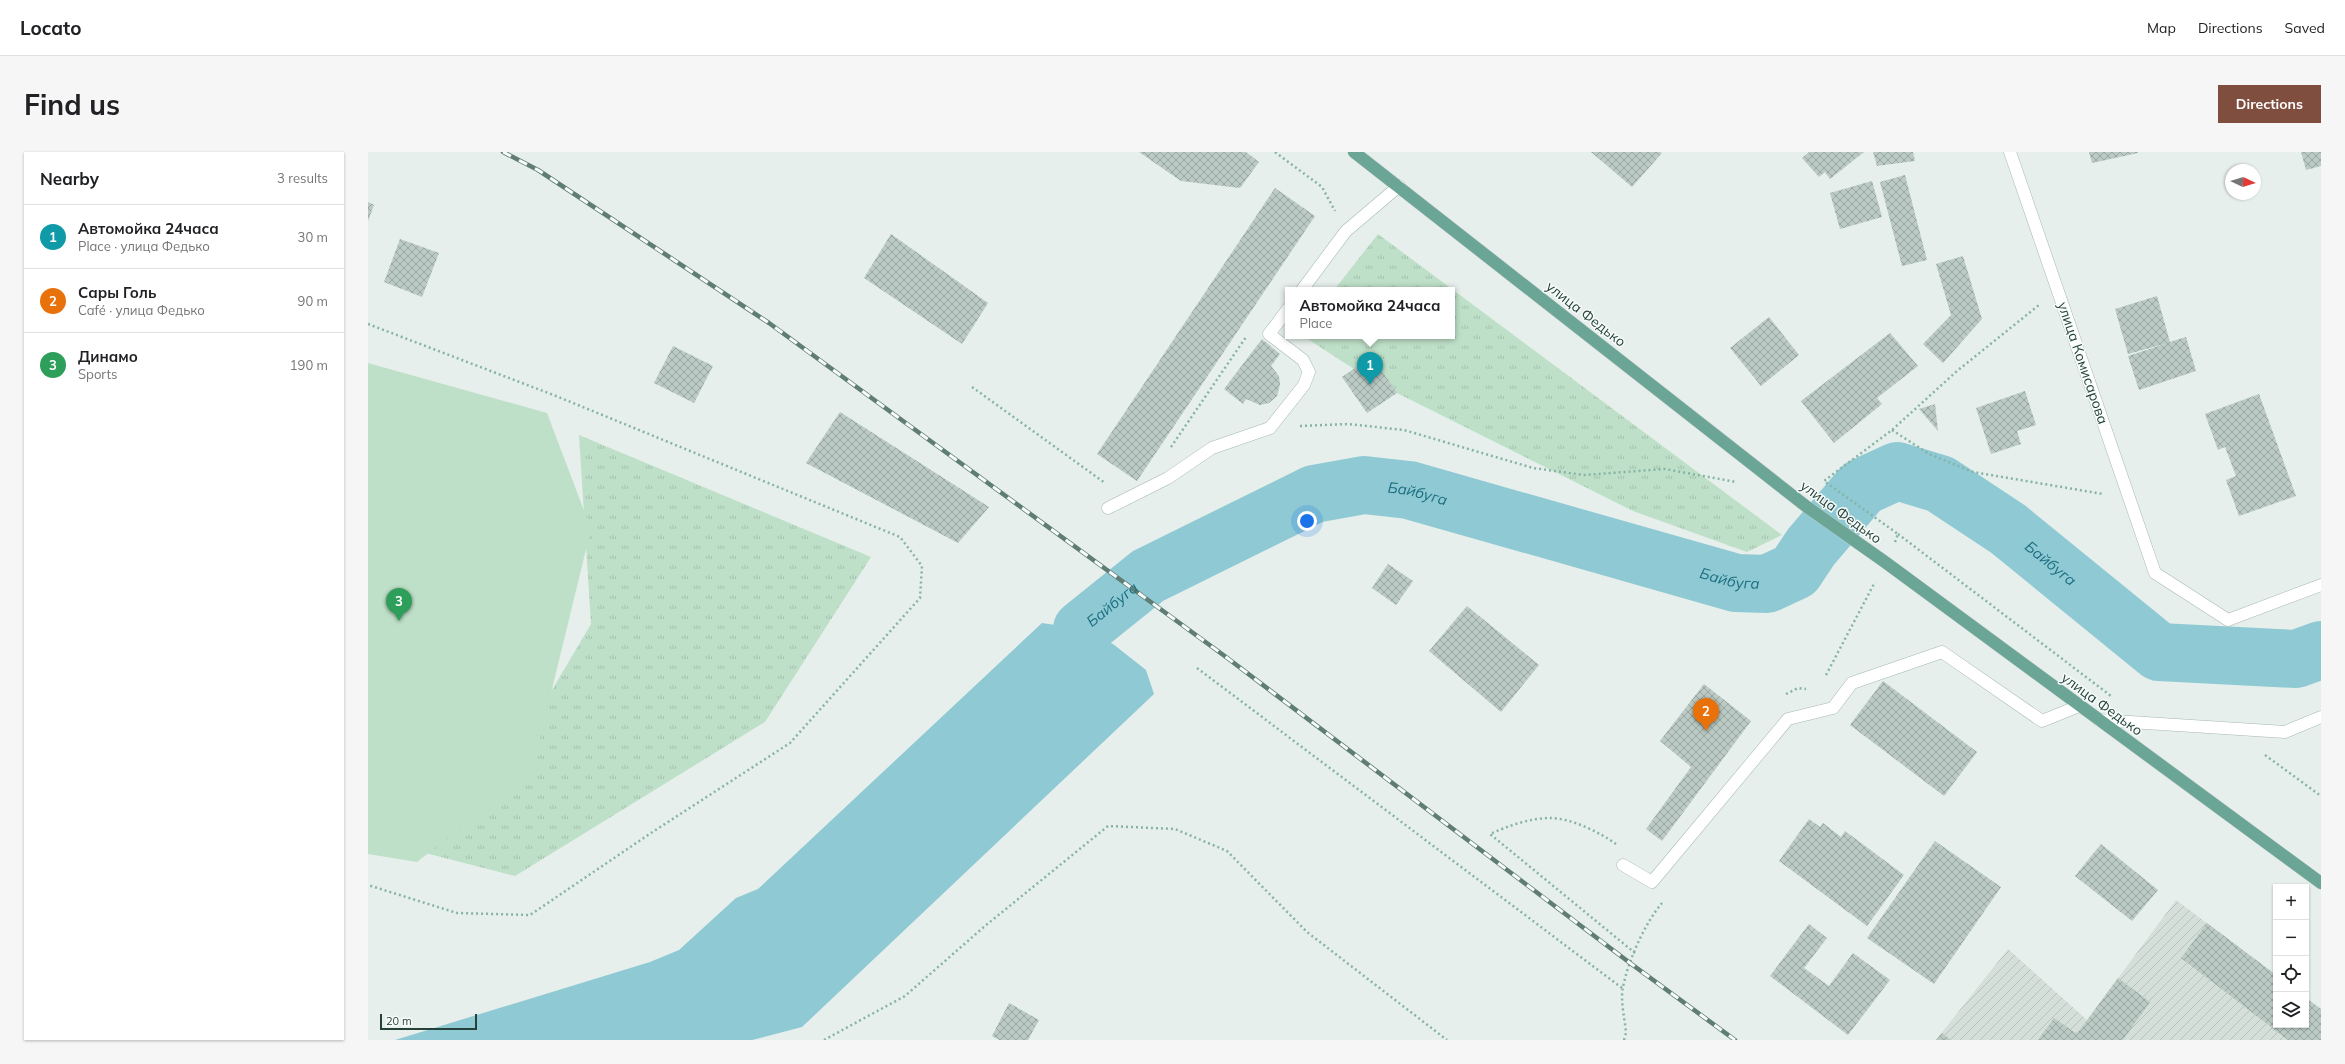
<!DOCTYPE html>
<meta charset="utf-8">
<style>
:root{--surface:#fff;--page:#f6f6f6;--text:#202124;--muted:#757577;--line:#e0e0e0;--accent:#7f4e3f}
body{margin:0;font-family:Mulish,sans-serif;background:var(--page);color:var(--text)}
.controls{position:absolute;right:12px;bottom:12px;display:grid;overflow:hidden;border-radius:0px;box-shadow:0 1px 3px #0004}
.controls button{width:36px;height:36px;display:grid;place-items:center;padding:0;border:0;border-bottom:1px solid var(--line);background:var(--surface);color:var(--text);font:20px sans-serif}
.compass{position:absolute;left:1857px;top:12px;width:36px;height:36px;border-radius:50%;background:var(--surface);box-shadow:0 1px 3px #0004;rotate:94deg}
.scale{position:absolute;left:12px;bottom:10px;width:97px;box-sizing:border-box;padding-left:4px;border:2px solid #24423a;border-top:0;font-size:11px;line-height:14px;white-space:nowrap;color:#24423a;-webkit-text-stroke:3px #f7fbf9;paint-order:stroke}
.you{position:absolute;left:939px;top:369px;width:14px;height:14px;margin:-10px;border:3px solid #fff;border-radius:50%;background:#1a73e8;box-shadow:0 0 0 6px #1a73e833}
.badge{display:grid;place-items:center;width:26px;height:26px;border-radius:50%;background:var(--accent);color:#fff;font-size:13px;font-weight:700}
.pin{position:absolute;translate:-50% -33px;filter:drop-shadow(0 1px 2px #0008)}
.pin::after{content:'';position:absolute;top:21px;width:14px;height:12px;background:inherit;clip-path:polygon(0 0,100% 0,50% 100%)}
.popup{position:absolute;left:917px;top:135px;width:170px;height:52px;box-sizing:border-box;display:grid;place-content:center;border-radius:0px;background:var(--surface);filter:drop-shadow(0 1px 3px #0005);font-size:13px;white-space:nowrap;color:var(--muted)}
.popup b{font-size:15px;color:var(--text)}
.popup::after{content:'';position:absolute;left:50%;top:100%;margin-left:-8px;border:8px solid transparent;border-top-color:var(--surface)}
.list{margin:0;padding:0;list-style:none}
h2{display:flex;justify-content:space-between;align-items:center;height:52px;margin:0;padding:0 16px;font-size:17px}
h2 small{font-size:13px;font-weight:400;color:var(--muted)}
.list li{display:grid;grid-template-columns:26px 1fr auto;gap:12px;align-items:center;box-sizing:border-box;height:64px;padding:0 16px;border-top:1px solid var(--line)}
.list b{display:block;font-size:15px;white-space:nowrap}
.list p{margin:0;font-size:13px;white-space:nowrap;color:var(--muted)}
.list em{font-size:13px;font-style:normal;color:var(--muted)}
.icon{flex:none;width:22px;height:22px;fill:none;stroke:currentColor;stroke-width:2;stroke-linecap:round;stroke-linejoin:round}
.map{position:relative;flex:none;width:1953px;height:888px;overflow:hidden;border-radius:0px}
header{display:flex;align-items:center;gap:24px;box-sizing:border-box;height:56px;padding:0 20px;background:var(--surface);border-bottom:1px solid var(--line)}
header strong{font-size:19px}
nav{display:flex;gap:22px;margin-inline-start:auto;font-size:14px}
.intro{display:flex;align-items:center;justify-content:space-between;box-sizing:border-box;height:96px;padding:0 24px}
h1{margin:0;font-size:28px}
.button{padding:10px 18px;border-radius:0px;background:var(--accent);color:#fff;font-size:14px;font-weight:700}
main{display:flex;gap:24px;padding:0 24px}
aside{flex:1;background:var(--surface);border-radius:0px;box-shadow:0 1px 3px #0004}
.map>svg:first-child{display:block}
</style>
<header>
<strong>Locato</strong>
<nav><a>Map</a><a>Directions</a><a>Saved</a></nav>
</header>
<div class="intro"><h1>Find us</h1><a class="button">Directions</a></div>
<main>
<aside>
<h2>Nearby<small>3 results</small></h2>
<ul class="list">
<li><span class="badge" style="background:#0f9aa8">1</span><div><b>Автомойка 24часа</b><p>Place · улица Федько</p></div><em>30 m</em></li>
<li><span class="badge" style="background:#e8710a">2</span><div><b>Сары Голь</b><p>Café · улица Федько</p></div><em>90 m</em></li>
<li><span class="badge" style="background:#2e9e5b">3</span><div><b>Динамо</b><p>Sports</p></div><em>190 m</em></li>
</ul>
</aside>
<div class="map">
<svg width="1953" height="888" viewBox="0 0 1953 888">
<defs>
<pattern id="industrial-furrows" width="10" height="10" patternUnits="userSpaceOnUse"><rect width="10" height="10" fill="#d4dfda"/><path d="M-1 1l2-2M0 10L10 0M9 11l2-2" fill="none" stroke="#b6c1bc"/></pattern>
<pattern id="grass-tufts" width="24" height="20" patternUnits="userSpaceOnUse"><rect width="24" height="20" fill="#bfe0c8"/><path d="M3 7l-1-3M5 7V3M7 7l1-3M15 17l-1-3M17 17v-4M19 17l1-3" fill="none" stroke="#a4c1ad"/></pattern>
<pattern id="building-cross-hatch" width="8" height="8" patternUnits="userSpaceOnUse"><rect width="8" height="8" fill="#bbcac4"/><path d="M0 0l8 8M0 8l8-8" fill="none" stroke="#98a6a0"/></pattern>
</defs>
<rect width="100%" height="100%" fill="#e6efeb"/>
<path fill="url(#industrial-furrows)" d="M1808,748L1908,823V873H1938V846L1953,857V888H1568L1640,797L1719,868Z"/>
<g fill="url(#grass-tufts)">
<path d="M1010,82L1414,383L1379,400L1265,359L1029,241L1004,205L986,217L935,184H1084V138H966Z"/>
<path d="M211,283L503,405L397,570L147,724L38,696L141,611L223,472Z"/>
</g>
<path fill="#bfe0c8" d="M0,211L179,261L223,377L164,619L49,710L0,702Z"/>
<path fill="#8ec9d4" d="M674,471L714,477L745,492L778,518L786,542L434,875L384,888H27L282,810L311,798L368,746L390,737Z"/>
<g fill="none" stroke-linecap="round" stroke-linejoin="round">
<path stroke="#8ec9d4" stroke-width="58" id="s1" d="M714,477L780,424L946,342L996,333L1041,338L1368,431L1399,432L1427,419L1443,395L1494,335L1529,319L1572,332L1640,377L1791,500L1928,507L1953,498"/>
</g>
<g fill="url(#building-cross-hatch)">
<path d="M771,0H878L891,10L872,36L813,29Z"/>
<path d="M1223,0H1292L1294,1L1264,35Z"/>
<path d="M1441,0H1496L1462,27L1457,20L1451,25L1434,6Z"/>
<path d="M1505,0H1545L1547,9L1509,14Z"/>
<path d="M1721,0H1770V1L1724,11Z"/>
<path d="M1933,0H1953V14L1938,18Z"/>
<path d="M1537,23L1559,108L1534,114L1512,30Z"/>
<path d="M1504,29L1514,65L1472,77L1462,41Z"/>
<path d="M907,36L947,64L769,329L729,302Z"/>
<path d="M0,50L6,53L0,69Z"/>
<path d="M523,82L620,151L594,192L496,126Z"/>
<path d="M32,87L71,101L54,145L16,130Z"/>
<path d="M1595,104L1614,167L1575,211L1555,192L1583,163L1568,112Z"/>
<path d="M1789,144L1802,190L1818,185L1828,219L1771,238L1760,204L1800,191L1760,202L1747,157Z"/>
<path d="M1401,165L1431,203L1393,234L1362,196Z"/>
<path d="M1522,181L1550,214L1509,246L1514,252L1466,291L1433,249Z"/>
<path d="M894,187L912,202L903,214L911,224L912,232L909,244L901,251L892,253L878,247L875,252L856,237Z"/>
<path d="M305,194L345,214L326,251L286,231Z"/>
<path d="M1004,204L1029,241L999,261L974,225Z"/>
<path d="M1657,239L1668,273L1649,279L1653,292L1623,302L1608,256Z"/>
<path d="M1891,242L1928,344L1871,364L1858,328L1868,324L1857,295L1850,298L1837,262Z"/>
<path d="M1567,252L1570,279L1551,257Z"/>
<path d="M472,260L621,355L590,391L438,311Z"/>
<path d="M1020,412L1045,429L1028,453L1004,436Z"/>
<path d="M1099,454L1171,513L1133,560L1061,499Z"/>
<path d="M1515,529L1609,600L1576,644L1482,573Z"/>
<path d="M1336,532L1383,569L1294,689L1278,677L1323,615L1292,589Z"/>
<path d="M1441,667L1452,675L1455,671L1473,685L1477,679L1536,723L1499,774L1411,709Z"/>
<path d="M1567,689L1633,735L1566,832L1499,786Z"/>
<path d="M1733,692L1790,738L1764,769L1707,724Z"/>
<path d="M1839,771L1908,823V873H1938V846L1953,857V888H1920L1813,806Z"/>
<path d="M1441,772L1459,786L1436,816L1461,834L1485,801L1522,828L1480,883L1402,824Z"/>
<path d="M1750,826L1782,850L1755,888H1670L1686,866L1709,882Z"/>
<path d="M641,851L671,868L660,888H631L624,884Z"/>
<path d="M1574,881L1583,888H1568Z"/>
</g>
<g fill="none" stroke-linecap="round" stroke-linejoin="round">
<g stroke="#a8b8b2" stroke-width="13">
<g id="minor">
<path d="M1642,0L1787,421L1860,468L1953,433"/>
<path d="M934,138L978,79L1031,34"/>
<path d="M740,356L800,326L844,296L902,276L936,233L941,220L935,208L901,182L920,157"/>
<path d="M1731,568L1917,580L1953,565"/>
<path d="M1255,713L1284,730L1420,567L1465,556L1484,531L1574,500L1674,569L1711,554"/>
</g>
</g>
<g stroke="#c2cac8" stroke-width="13">
<path id="major" d="M986,0L1439,355L1517,410L1953,731"/>
</g>
<g stroke="#86b3a5" stroke-width="2.5" stroke-dasharray="2 3" stroke-linecap="butt">
<path d="M907,0L954,35L967,59"/>
<path d="M0,172L188,244L532,385L554,414L552,446L422,591L283,681L162,763L89,761L0,733"/>
<path d="M604,235L737,331"/>
<path d="M932,274L980,272L1036,278L1165,316L1216,323L1297,317L1368,330"/>
<path d="M1524,278L1561,302L1605,320L1735,342"/>
<path d="M803,295L878,185"/>
<path d="M1530,382L1743,544"/>
<path d="M1527,390L1530,382L1456,329L1524,278L1589,219L1671,153"/>
<path d="M829,516L1254,836"/>
<path d="M1458,523L1507,430"/>
<path d="M1418,542L1430,536L1438,537"/>
<path d="M1897,603L1953,644"/>
<path d="M1248,692C1231,680 1203,666 1182,666C1162,666 1140,674 1122,682L1267,801"/>
<path d="M456,888L537,844L617,774L740,674L807,677L859,699L939,780L1079,888"/>
<path d="M1256,888L1258,881C1257,867 1252,849 1255,835C1260,809 1277,771 1294,751"/>
</g>
<use href="#minor" stroke="#fff" stroke-width="12"/>
<use href="#major" stroke="#6aa596" stroke-width="12"/>
<g stroke="#5f7d75" stroke-width="4.5">
<path id="rail" d="M135,0L170,18L401,171L858,505L1262,811L1367,888"/>
</g>
<use href="#rail" stroke="#f7fbf9" stroke-width="3" stroke-dasharray="9" stroke-linecap="butt"/>
</g>
<g text-anchor="middle" stroke-width="3" stroke-linejoin="round" paint-order="stroke">
<g font-size="14" fill="#24423a" stroke="#f7fbf9">
<text transform="translate(1218 162) rotate(38)" y="5">улица Федько</text>
<text transform="translate(1715 211) rotate(71)" y="5">улица Комисарова</text>
<text transform="translate(1473 360) rotate(36)" y="5">улица Федько</text>
<text transform="translate(1734 552) rotate(36)" y="5">улица Федько</text>
</g>
<g font-size="15" font-style="italic" fill="#1c6f80" stroke="#f7fbf9">
<text dy="5" stroke="none"><textPath href="#s1" startOffset="375">Байбуга</textPath></text>
<text dy="5" stroke="none"><textPath href="#s1" startOffset="1095">Байбуга</textPath></text>
<text dy="5" stroke="none"><textPath href="#s1" startOffset="699">Байбуга</textPath></text>
<text dy="5" stroke="none"><textPath href="#s1" startOffset="39">Байбуга</textPath></text>
</g>
</g>
</svg>
<div class="controls">
<button>+</button>
<button>−</button>
<button><svg class="icon" aria-label="locate" viewBox="0 0 24 24"><circle cx="12" cy="12" r="6"/><path d="M12 2v4M12 18v4M2 12h4M18 12h4"/></svg></button>
<button><svg class="icon" aria-label="layers" viewBox="0 0 24 24"><path d="M12 4l9 5-9 5-9-5zM3 14l9 5 9-5"/></svg></button>
</div>
<svg class="compass" viewBox="-18 -18 36 36"><path d="M0-13l5 13h-10z" fill="#e53935"/><path d="M0 13l5-13h-10z" fill="#757577"/></svg>
<div class="scale">20 m</div>
<div class="you"></div>
<div class="pin badge" style="left:1002px;top:233px;background:#0f9aa8">1</div>
<div class="popup"><b>Автомойка 24часа</b>Place</div>
<div class="pin badge" style="left:1338px;top:579px;background:#e8710a">2</div>
<div class="pin badge" style="left:31px;top:469px;background:#2e9e5b">3</div>
</div>
</main>
